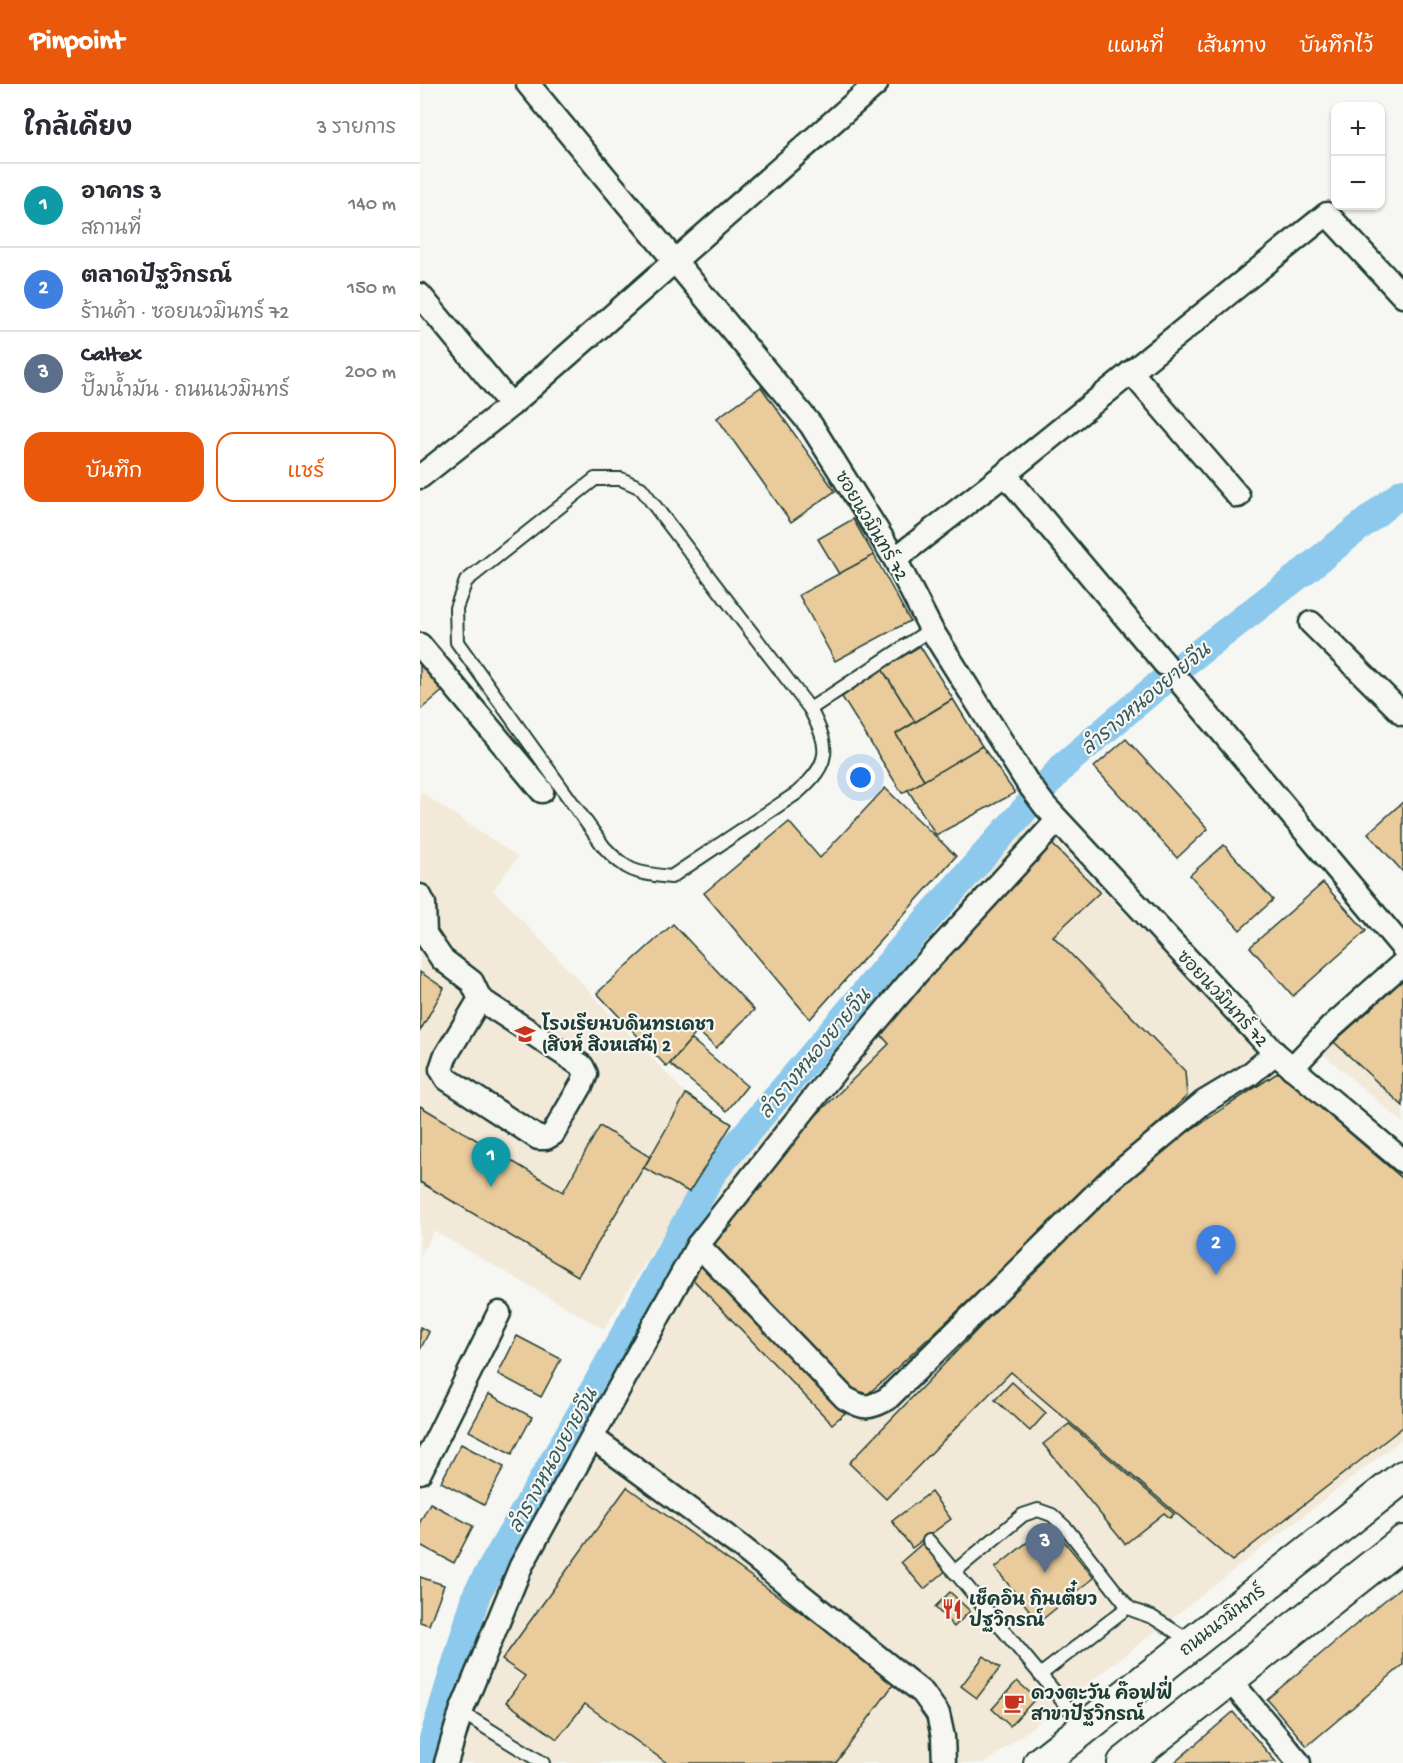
<!DOCTYPE html>
<html lang="th">
<meta charset="utf-8">
<style>
:root{--surface:#fff;--page:#f7f7f7;--text:#2b2b33;--muted:#7c7c81;--line:#e1e1e2;--accent:#ea580c}
body{margin:0;font-family:"Gochi Hand","Playpen Sans Thai",sans-serif;background:var(--page);color:var(--text)}
.controls{position:absolute;right:18px;top:18px;display:grid;overflow:hidden;border-radius:12px;box-shadow:0 2px 4px #0004}
.controls button{width:54px;height:54px;display:grid;place-items:center;padding:0;border:0;border-bottom:2px solid var(--line);background:var(--surface);color:var(--text);font:30px sans-serif}
.you{position:absolute;left:441px;top:694px;width:21px;height:21px;margin:-15px;border:4px solid #fff;border-radius:50%;background:#1a73e8;box-shadow:0 0 0 9px #1a73e833}
.badge{display:grid;place-items:center;width:39px;height:39px;border-radius:50%;background:var(--accent);color:#fff;font-size:20px;font-weight:700}
.pin{position:absolute;translate:-50% -50px;filter:drop-shadow(0 2px 3px #0008)}
.pin::after{content:'';position:absolute;top:32px;width:21px;height:18px;background:inherit;clip-path:polygon(0 0,100% 0,50% 100%)}
.list{margin:0;padding:0;list-style:none}
h2{display:flex;justify-content:space-between;align-items:center;height:78px;margin:0;padding:0 24px;font-size:26px}
h2 small{font-size:20px;font-weight:400;color:var(--muted)}
.list li{display:grid;grid-template-columns:39px 1fr auto;gap:18px;align-items:center;box-sizing:border-box;height:84px;padding:0 24px;border-top:2px solid var(--line)}
.list b{display:block;font-size:22px;white-space:nowrap}
.list p{margin:0;font-size:20px;white-space:nowrap;color:var(--muted)}
.list em{font-size:20px;font-style:normal;color:var(--muted)}
.actions{display:flex;gap:12px;padding:18px 24px}
.actions a{flex:1;padding:14px 0;border:2px solid var(--accent);border-radius:18px;text-align:center;font-size:21px;color:var(--accent)}
.actions .main{background:var(--accent);color:#fff}
.map{position:relative;flex:none;width:983px;height:1679px;overflow:hidden}
header{display:flex;align-items:center;gap:36px;box-sizing:border-box;height:84px;padding:0 30px;background:var(--accent);color:#fff}
header strong{font-size:28px}
nav{display:flex;gap:33px;margin-inline-start:auto;font-size:21px}
main{display:flex}
aside{flex:1;background:var(--surface)}
.map>svg:first-child{display:block}
</style>
<header>
<strong>Pinpoint</strong>
<nav><a>แผนที่</a><a>เส้นทาง</a><a>บันทึกไว้</a></nav>
</header>
<main>
<aside>
<h2>ใกล้เคียง<small>3 รายการ</small></h2>
<ul class="list">
<li><span class="badge" style="background:#0f9aa8">1</span><div><b>อาคาร 3</b><p>สถานที่</p></div><em>140 m</em></li>
<li><span class="badge" style="background:#3f7fe0">2</span><div><b>ตลาดปัฐวิกรณ์</b><p>ร้านค้า · ซอยนวมินทร์ 72</p></div><em>150 m</em></li>
<li><span class="badge" style="background:#5c6f8a">3</span><div><b>Caltex</b><p>ปั๊มน้ำมัน · ถนนนวมินทร์</p></div><em>200 m</em></li>
</ul>
<div class="actions"><a class="main">บันทึก</a><a>แชร์</a></div>
</aside>
<div class="map">
<svg width="983" height="1679" viewBox="0 0 983 1679">
<rect width="100%" height="100%" fill="#f6f6f2"/>
<filter id="ink" filterUnits="userSpaceOnUse"><feTurbulence type="fractalNoise" baseFrequency=".0167" numOctaves="2"/><feDisplacementMap in="SourceGraphic" scale="12" xChannelSelector="R" yChannelSelector="G"/><feConvolveMatrix kernelMatrix="1 2 1 2 8 2 1 2 1" color-interpolation-filters="sRGB"/></filter>
<g filter="url(#ink)">
<g fill="#f2e9d8">
<path d="M0,708L98,773L73,806L266,1010L312,1040L184,1245L14,1147L0,1171Z"/>
<path d="M614,734L841,971L983,1092V1354L566,1679H12L59,1521L306,1096Z"/>
<path d="M983,893V1039L902,969Z"/>
</g>
<g fill="none" stroke-linecap="round" stroke-linejoin="round">
<path stroke="#8cc9ec" stroke-width="28" d="M6,1679L57,1509L162,1327L293,1089L488,857L644,681L756,586L881,490L983,408"/>
</g>
<g fill="#e9cb9c" stroke="#1f3d34" stroke-width="1.5">
<path d="M341,303L415,407L371,438L297,334Z"/>
<path d="M433,435L454,471L419,490L398,455Z"/>
<path d="M454,471L490,537L415,577L379,511Z"/>
<path d="M500,562L533,615L495,638L462,585Z"/>
<path d="M0,576L25,605L0,626Z"/>
<path d="M462,585L495,638L476,650L505,697L482,709L422,613Z"/>
<path d="M533,615L562,662L505,697L476,650Z"/>
<path d="M706,655L788,745L757,774L674,683Z"/>
<path d="M562,662L595,709L516,751L488,706Z"/>
<path d="M465,704L536,772L390,935L284,809L369,738L400,774Z"/>
<path d="M983,718V788L948,749Z"/>
<path d="M630,758L680,808L633,852L765,987L767,1012L463,1297L412,1340L262,1184L312,1142L305,1136L342,1103L332,1094L469,960L455,944Z"/>
<path d="M804,761L853,816L820,846L770,791Z"/>
<path d="M903,799L946,847L873,912L830,863Z"/>
<path d="M253,840L334,926L296,964L278,947L247,983L177,909Z"/>
<path d="M0,888L24,904L0,947Z"/>
<path d="M983,896V1022L914,958Z"/>
<path d="M271,955L327,1002L307,1027L250,980Z"/>
<path d="M859,988L983,1095V1343L812,1477L591,1288L466,1415L429,1379L715,1082Z"/>
<path d="M266,1010L312,1040L269,1108L224,1084Z"/>
<path d="M0,1022L143,1108L180,1042L230,1073L158,1192L0,1098Z"/>
<path d="M0,1243L9,1248L0,1266Z"/>
<path d="M97,1252L141,1275L121,1313L78,1290Z"/>
<path d="M592,1298L626,1329L610,1347L575,1316Z"/>
<path d="M69,1310L112,1333L92,1370L49,1347Z"/>
<path d="M649,1340L754,1430L750,1434L744,1429L705,1460L623,1360Z"/>
<path d="M41,1360L84,1383L64,1421L21,1398Z"/>
<path d="M207,1403L476,1597L416,1679H247L165,1620L137,1655L86,1618L105,1592L82,1576Z"/>
<path d="M511,1408L531,1435L492,1464L472,1437Z"/>
<path d="M10,1419L53,1442L34,1479L0,1461V1438Z"/>
<path d="M630,1440L674,1494L619,1538L575,1484Z"/>
<path d="M504,1458L527,1486L504,1505L481,1478Z"/>
<path d="M0,1493L24,1501L9,1541L0,1538Z"/>
<path d="M983,1501V1581L887,1662L847,1615Z"/>
<path d="M530,1508L550,1527L534,1543L515,1523Z"/>
<path d="M564,1572L580,1584L557,1614L541,1602Z"/>
<path d="M597,1597L616,1614L590,1642L572,1625Z"/>
<path d="M813,1628L856,1678L754,1679Z"/>
</g>
<g fill="none" stroke-linecap="round" stroke-linejoin="round">
<g stroke="#1f3d34" stroke-width="16">
<g id="lane">
<path d="M175,395H201L221,404L390,625C410,664 412,678 377,709L251,793C217,789 208,789 184,763L37,558L36,524L46,497Z"/>
<path d="M390,625L511,545"/>
<path d="M509,1457L664,1643"/>
<path d="M534,1488L603,1431L618,1426L632,1431L647,1445L708,1523"/>
<path d="M620,1591L708,1523L713,1526L732,1533L772,1558"/>
<path d="M41,1628L123,1679"/>
</g>
</g>
<g stroke="#1f3d34" stroke-width="27">
<g id="street">
<path d="M108,0L391,341L475,475L511,545L607,698L625,722L855,969L983,1077"/>
<path d="M0,211L91,321"/>
<path d="M711,288L818,412"/>
<path d="M585,390L745,580"/>
<path d="M0,393L91,321L456,0"/>
<path d="M475,475L585,390L907,130L983,212"/>
<path d="M891,539L983,630"/>
<path d="M0,561L122,707"/>
<path d="M761,599L983,864"/>
<path d="M0,812L4,820L5,850L22,875L52,898L60,915L162,982L166,990L162,1000L133,1050L126,1054H118L27,995L21,985L25,973L60,915"/>
<path d="M872,984L911,943L983,879"/>
<path d="M278,1161L425,1314C444,1325 448,1325 467,1315L690,1096L784,1018L829,991L855,969"/>
<path d="M173,1354L320,1462L503,1609L518,1630L523,1653L524,1679"/>
<path d="M0,1388L79,1229"/>
<path d="M809,1595L879,1679"/>
<path d="M26,1679L41,1628L101,1482L278,1161L419,982L497,889L637,737"/>
</g>
</g>
<g stroke="#1f3d34" stroke-width="36">
<g id="secondary">
<path d="M620,1679L983,1393"/>
<path d="M704,1679L983,1458"/>
</g>
</g>
<use href="#lane" stroke="#f6f6f2" stroke-width="12"/>
<use href="#street" stroke="#f6f6f2" stroke-width="22"/>
<use href="#secondary" stroke="#f6f6f2" stroke-width="32"/>
</g>
</g>
<defs>
<g id="school-bare" transform="scale(1.62)"><path d="M0-5L7-2L0 1L-7-2ZM-4 1L0 2.5L4 1V4Q0 6-4 4Z" fill="#c8321e" stroke="#f6f6f2" stroke-width="2.5" paint-order="stroke"/></g>
<g id="restaurant-bare" transform="scale(1.62)"><path d="M-5-6h1v4h1v-4h1v4h1v-4h1v5L-1.5 .5V6h-2V.5L-5-1ZM5-6V6H3V1.5H1.5Q1.5-4 5-6Z" fill="#c8321e" stroke="#f6f6f2" stroke-width="2.5" paint-order="stroke"/></g>
<g id="cafe-bare" transform="scale(1.62)"><path d="M-5.5-4.5H6V0H3Q3 3.5 0 3.5H-2.5Q-5.5 3.5-5.5 0ZM3-3.2v2h1.7v-2ZM-6 4.5H4V6H-6Z" fill="#c8321e" stroke="#f6f6f2" stroke-width="2.5" paint-order="stroke"/></g>
</defs>
<g fill-rule="evenodd">
<use href="#school-bare" x="105" y="950"/>
<use href="#restaurant-bare" x="532" y="1525"/>
<use href="#cafe-bare" x="594" y="1619"/>
</g>
<g text-anchor="middle" stroke-width="4.5" stroke-linejoin="round" paint-order="stroke">
<g font-size="18" fill="#1f3d34" stroke="#f6f6f2">
<text transform="translate(452 441) rotate(59)" y="6">ซอยนวมินทร์ 72</text>
<text transform="translate(803 914) rotate(47)" y="6">ซอยนวมินทร์ 72</text>
<text transform="translate(802 1536) rotate(-38)" y="6">ถนนนวมินทร์</text>
</g>
<g font-size="18" font-weight="bold" fill="#1f3d34" stroke="#f6f6f2" text-anchor="start">
<text x="122" y="946">โรงเรียนบดินทรเดชา<tspan x="122" dy="21">(สิงห์ สิงหเสนี) 2</tspan></text>
<text x="549" y="1521">เช็คอิน กินเตี๋ยว<tspan x="549" dy="21">ปฐวิกรณ์</tspan></text>
<text x="611" y="1615">ดวงตะวัน ค๊อฟฟี่<tspan x="611" dy="21">สาขาปัฐวิกรณ์</tspan></text>
</g>
<g font-size="20" font-style="italic" fill="#355959" stroke="#f6f6f2">
<text transform="translate(725 614) rotate(-40)" y="7">ลำรางหนองยายจีน</text>
<text transform="translate(394 969) rotate(-50)" y="7">ลำรางหนองยายจีน</text>
<text transform="translate(132 1376) rotate(-61)" y="7">ลำรางหนองยายจีน</text>
</g>
</g>
</svg>
<div class="controls">
<button>+</button>
<button>−</button>
</div>
<div class="you"></div>
<div class="pin badge" style="left:71px;top:1103px;background:#0f9aa8">1</div>
<div class="pin badge" style="left:796px;top:1191px;background:#3f7fe0">2</div>
<div class="pin badge" style="left:625px;top:1489px;background:#5c6f8a">3</div>
</div>
</main>
